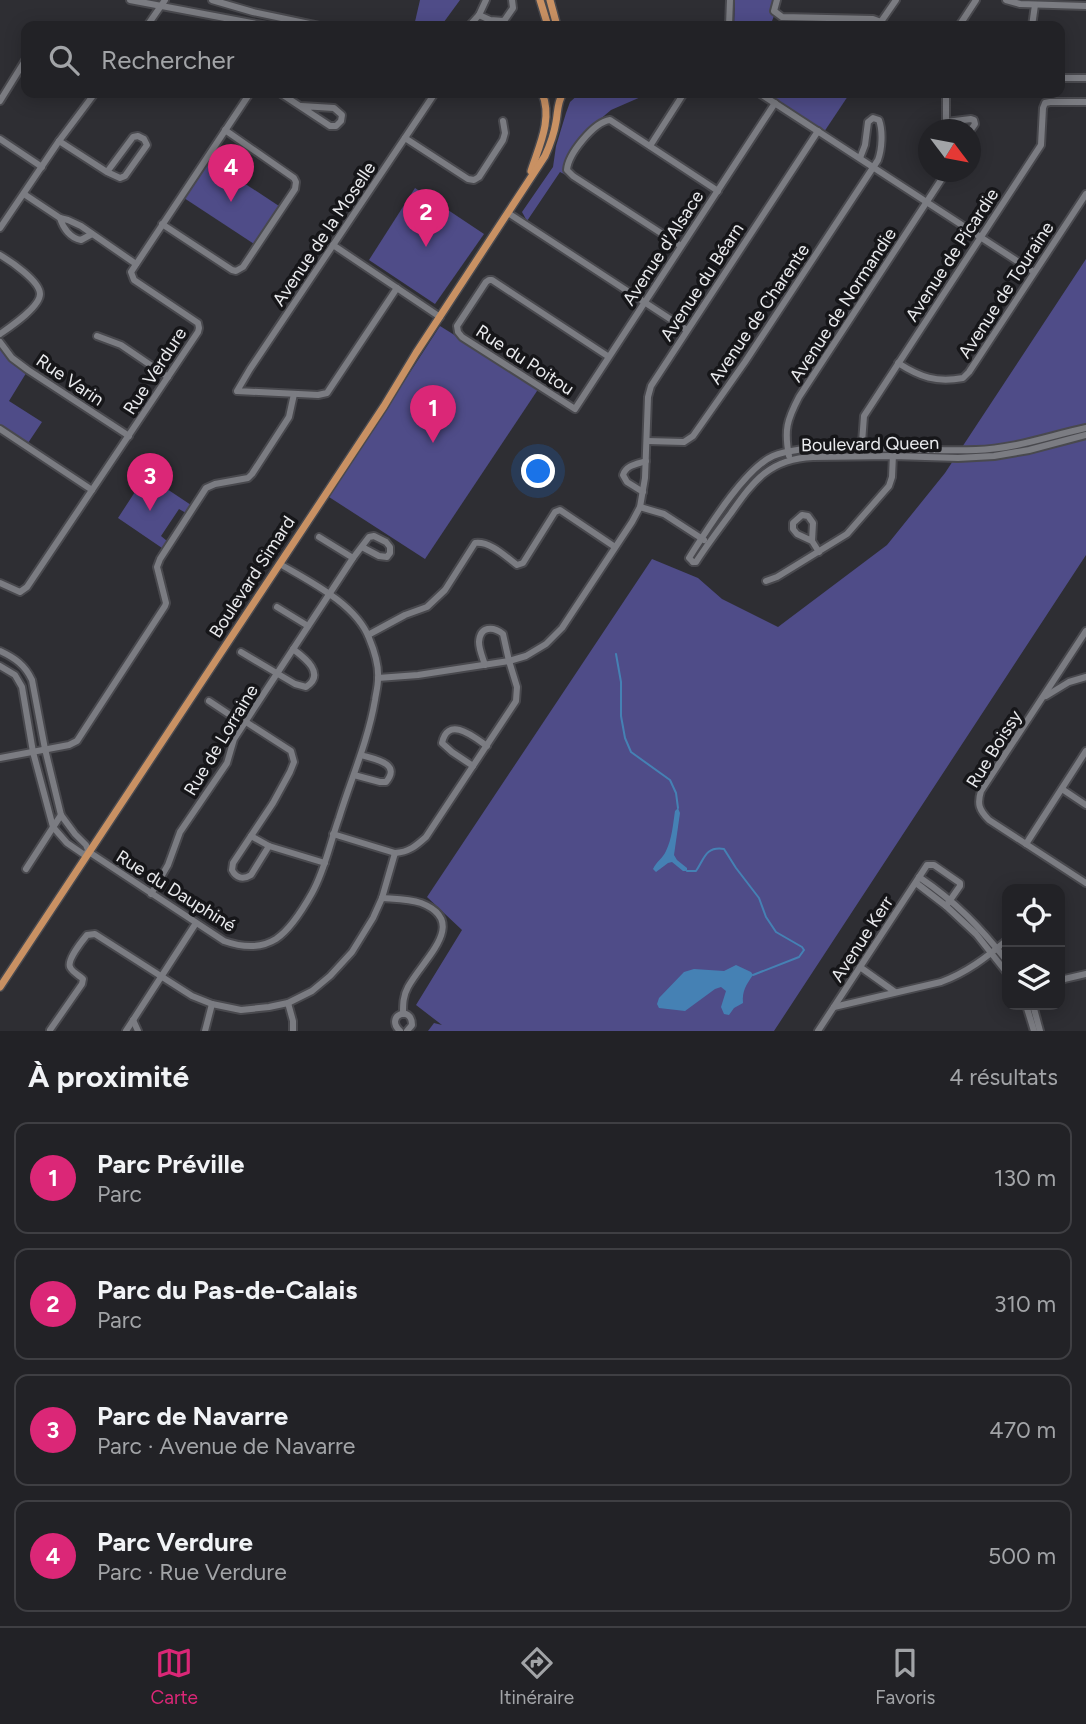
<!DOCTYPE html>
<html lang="fr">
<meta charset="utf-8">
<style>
:root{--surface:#222226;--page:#2e2f32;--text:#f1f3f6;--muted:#a2a4a7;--line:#3f3f43;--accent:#db2777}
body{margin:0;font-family:Figtree,sans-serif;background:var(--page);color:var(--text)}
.controls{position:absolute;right:21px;bottom:21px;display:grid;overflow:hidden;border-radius:14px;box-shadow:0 4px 18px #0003}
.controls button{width:63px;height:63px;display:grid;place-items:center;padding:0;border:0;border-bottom:2px solid var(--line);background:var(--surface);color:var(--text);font:35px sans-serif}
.compass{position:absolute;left:918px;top:119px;width:63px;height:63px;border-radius:50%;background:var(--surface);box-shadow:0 4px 18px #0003;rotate:122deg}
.you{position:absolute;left:539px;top:472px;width:24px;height:24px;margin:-18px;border:5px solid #fff;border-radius:50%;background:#1a73e8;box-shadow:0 0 0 10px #1a73e833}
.badge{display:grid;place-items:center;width:46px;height:46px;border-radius:50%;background:var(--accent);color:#fff;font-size:23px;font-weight:700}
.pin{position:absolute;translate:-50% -58px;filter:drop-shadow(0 2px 4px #0008)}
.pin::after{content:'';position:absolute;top:37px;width:24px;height:21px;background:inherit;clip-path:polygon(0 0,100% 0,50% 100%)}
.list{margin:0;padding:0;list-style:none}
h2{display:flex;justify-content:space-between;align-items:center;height:91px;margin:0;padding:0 28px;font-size:30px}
h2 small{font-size:23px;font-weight:400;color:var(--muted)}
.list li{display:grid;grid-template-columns:46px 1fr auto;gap:21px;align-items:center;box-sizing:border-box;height:112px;margin:0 14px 14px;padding:0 14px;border:2px solid var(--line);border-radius:14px}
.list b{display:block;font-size:26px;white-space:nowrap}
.list p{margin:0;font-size:23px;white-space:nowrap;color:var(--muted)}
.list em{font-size:23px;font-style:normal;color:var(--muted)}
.icon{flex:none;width:38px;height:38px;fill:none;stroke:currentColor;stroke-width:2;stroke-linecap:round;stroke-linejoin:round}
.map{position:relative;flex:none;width:1086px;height:1031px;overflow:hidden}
.search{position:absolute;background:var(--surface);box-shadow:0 4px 18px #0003;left:21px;right:21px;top:21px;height:77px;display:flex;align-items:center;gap:18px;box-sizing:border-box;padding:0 24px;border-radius:14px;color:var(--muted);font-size:26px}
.sheet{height:595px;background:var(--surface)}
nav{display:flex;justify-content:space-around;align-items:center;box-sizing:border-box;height:98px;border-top:2px solid var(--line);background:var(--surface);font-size:19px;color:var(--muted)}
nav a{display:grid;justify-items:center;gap:4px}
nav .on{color:var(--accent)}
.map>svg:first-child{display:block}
</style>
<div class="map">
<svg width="1086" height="1031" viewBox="0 0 1086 1031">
<rect width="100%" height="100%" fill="#2e2e33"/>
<g fill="#4f4c88">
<path d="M420,0H460L441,26H414Z"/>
<path d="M735,0H775L771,8L774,16L770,26H734Z"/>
<path d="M580,93H650L611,110L585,132L565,162L563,169L566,175L560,172L527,221L522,212L553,167L556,146L566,113L570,102Z"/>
<path d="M764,93H850L824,132Z"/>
<path d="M206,158L282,208L257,246L181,196Z"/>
<path d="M415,188L484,234L435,304L369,260Z"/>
<path d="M1086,259V555L774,1031H428L434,1023L442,1025L416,1005L462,930L427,897L652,559L698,578L722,599L778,627L887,545L945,473Z"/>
<path d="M440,326L539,388L425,559L329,497Z"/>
<path d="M0,342L28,370L9,401L42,422L26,446L0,429Z"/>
<path d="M146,475L191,505L186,513L179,509L161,536L167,541L162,548L118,518Z"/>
</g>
<g fill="#4581b4">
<path d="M678,808L680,813L674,855L677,860L687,868V871H683L672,862L668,863L656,872L653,869C656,862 663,858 666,851C672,839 673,824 675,811Z"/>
<path d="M736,965L751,972L753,975C746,985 742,991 743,1003L734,1008L729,1015L724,1014L721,1007L726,991L721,987L715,989L685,1011L659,1008L657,1004L659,998L684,972L694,969L724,971Z"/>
</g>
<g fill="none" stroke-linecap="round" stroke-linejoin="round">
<g stroke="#4581b4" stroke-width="2">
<path d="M616,654L621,682V716L625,738L631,752L670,780L676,793L678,808"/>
<path d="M687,871H696C704,860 705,846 724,849L736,868L759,898L766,917L776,932L802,947L804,950L799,957L753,975"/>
</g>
<g stroke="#49494e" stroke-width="10">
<g id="minor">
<path d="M130,0L267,26"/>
<path d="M212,0L253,12L319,26"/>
<path d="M777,0L774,11L782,17L873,19L881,22"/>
<path d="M1006,0L1020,4L1086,6"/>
<path d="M479,15L490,20L504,21L513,8L512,0"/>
<path d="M147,26L165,0"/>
<path d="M469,26L479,15L486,0"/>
<path d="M729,26L730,0"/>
<path d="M878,26L896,0"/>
<path d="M959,26L976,0"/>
<path d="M1032,26L1035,5"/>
<path d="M1060,78H1086"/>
<path d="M280,93L330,126H336L341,121L342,115L334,108L301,106"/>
<path d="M759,93L1034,272"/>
<path d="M0,101L26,59"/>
<path d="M946,122L971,119L974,120L975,124L970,131"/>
<path d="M946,130V93"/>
<path d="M405,138L468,179L474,180L479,177L503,140L505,133L503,121"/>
<path d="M0,139L42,167"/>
<path d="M59,141L107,172L120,178L125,176L147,145L144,139L138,136L133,137L107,172"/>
<path d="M650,146L684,93"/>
<path d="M24,194L60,218L68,220L81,226L136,264"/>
<path d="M508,213L687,330"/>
<path d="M60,218C63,228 70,238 81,240L92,234"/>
<path d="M162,224L232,270L236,271L243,267L295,189L296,182L294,178L225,130"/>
<path d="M0,228L59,141L95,93"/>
<path d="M333,245L440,317"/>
<path d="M681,246L573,176L567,170C568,154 594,122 610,120L718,191"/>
<path d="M0,255C10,261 40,281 40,294C40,307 10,327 0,334"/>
<path d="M397,288L327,393L318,395L237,391L250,369L435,93"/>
<path d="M97,336L121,345L168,377"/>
<path d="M0,342L12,358L28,370L129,436"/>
<path d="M609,357L492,280H489L486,282L457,326L458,332L462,337L575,409L775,103"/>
<path d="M898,363C920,377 936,383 963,378L969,372L1086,194"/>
<path d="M0,429L92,490"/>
<path d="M647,441L684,442L693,436L745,362L878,160C882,149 883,131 879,120L873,118L868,122L865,145L860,158"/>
<path d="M789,456C784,430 787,420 799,397L943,177L945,172"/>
<path d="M861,456L864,416L1041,145L1043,108L1045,103L1050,102H1086"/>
<path d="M643,492L627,482L623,475C626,465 637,464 646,461"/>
<path d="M640,507L664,514L704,540"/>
<path d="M319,537L353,558"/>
<path d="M812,541L797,534L793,529V523L802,515L808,516L813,523L812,541L819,552"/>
<path d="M693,562L689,558C707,530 744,469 773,456C790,449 809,449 826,448C876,446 926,452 976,450C1014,449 1049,436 1086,428"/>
<path d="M693,562H696C707,545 719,529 731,513C754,480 770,459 813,457L893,456L958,458L994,456L1029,450L1086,435"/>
<path d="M766,581L777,577L847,534L889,486L892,477L893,454"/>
<path d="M0,583L20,592L27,587L198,332L199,328L198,323L134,280L131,272L250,93"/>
<path d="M277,607L308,626"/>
<path d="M1086,631L981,791C977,804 979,810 989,820L1086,883"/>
<path d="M368,635L405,615L427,607L445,590L475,543C490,541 505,556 517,565L523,563L555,512L560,510L615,547"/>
<path d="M0,651C15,658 25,665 32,680L45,749L61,815L75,834L86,845L89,852"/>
<path d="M241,652L295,684L306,687C326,674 305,658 293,649"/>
<path d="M0,666L15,675L22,687L33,752L53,827L67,843L83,854L89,852L224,941C241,947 260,949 276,939C291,929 303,909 312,893C325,870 330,843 339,818C351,779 368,741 375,700C376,693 378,686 378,679C379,666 374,650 369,638C356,604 309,581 280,564"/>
<path d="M378,678L418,675L509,661L526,656L546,644L562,628L632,522L640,507L645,478L648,397L651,386L818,131"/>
<path d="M1046,696L1069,682L1086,677"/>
<path d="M209,701L239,721L246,722L291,751L294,762L290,772L273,803L233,863L232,870C236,878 243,880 251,875L269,846"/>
<path d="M0,758L69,745L77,741L165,606L166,603L157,567L160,559L206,488L215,484L248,478L252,474L289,417L294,394"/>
<path d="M473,766L452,752L442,743C448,715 474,737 487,746"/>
<path d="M354,775L380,782H386C402,763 374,759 361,755"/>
<path d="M1062,789L1086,805"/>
<path d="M333,834L395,853C409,852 416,846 426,837L516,701L517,687L509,661L503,634C493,626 480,626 479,642C479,650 483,658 485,665"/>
<path d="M251,836L269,846L325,863"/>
<path d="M1026,844L1086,751"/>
<path d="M26,869L61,815"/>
<path d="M919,877C956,902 980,927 1007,961"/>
<path d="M916,883L946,906L976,934L1007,973"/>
<path d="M151,894L168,865L180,832L227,763L234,739L353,558L369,537L374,536L386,542L390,547V553L387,557L379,556L362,547"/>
<path d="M382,898C394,899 409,899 421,903C470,922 423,959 408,987C403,996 403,1004 403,1014"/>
<path d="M860,967L895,992"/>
<path d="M1060,980L1086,974"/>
<path d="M288,1003L293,1021V1031"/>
<path d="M1026,1005L1034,1031"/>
<path d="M1033,1005L1040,1031"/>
<path d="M834,1007L941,982C966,973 987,957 1007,940"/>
<path d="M133,1020L138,1031"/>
<path d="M50,1030L82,984L83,979C80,976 72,972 70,967C67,960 82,941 87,935L95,934L192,996L212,1004L241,1010L269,1007L288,1003L312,991L330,976L352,952L373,918L382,898L395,853"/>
<path d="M126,1031L196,923"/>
<path d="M205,1031L212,1004"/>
<path d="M400,1031C384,1016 412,1004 412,1025L407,1031"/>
<path d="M818,1031L927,865H934L960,883V886L946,906"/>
</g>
</g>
<g stroke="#49494e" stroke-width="10">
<g id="major">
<path d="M540,0L548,26"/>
<path d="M550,0L557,26"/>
<path d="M531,171C539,146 553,119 542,93"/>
<path d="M0,987L384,406L416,353L545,156C550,145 554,134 556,122C558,111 557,103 563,93"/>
</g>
</g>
<use href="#minor" stroke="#7b7c82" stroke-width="6"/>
<use href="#major" stroke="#c99163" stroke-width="7"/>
</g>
<g text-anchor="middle" stroke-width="7" stroke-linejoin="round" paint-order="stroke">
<g font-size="18" fill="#eaebee" stroke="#161619">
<text transform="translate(324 234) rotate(-56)" y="6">Avenue de la Moselle</text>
<text transform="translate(663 248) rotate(-57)" y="6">Avenue d'Alsace</text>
<text transform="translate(952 255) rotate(-57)" y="6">Avenue de Picardie</text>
<text transform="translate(702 282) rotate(-57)" y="6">Avenue du Béarn</text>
<text transform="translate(1006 290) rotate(-57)" y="6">Avenue de Touraine</text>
<text transform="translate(843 305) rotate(-57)" y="6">Avenue de Normandie</text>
<text transform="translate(759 314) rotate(-56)" y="6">Avenue de Charente</text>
<text transform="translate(525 360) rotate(33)" y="6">Rue du Poitou</text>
<text transform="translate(155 371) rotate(-57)" y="6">Rue Verdure</text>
<text transform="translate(70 380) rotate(34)" y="6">Rue Varin</text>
<text transform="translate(870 444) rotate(-1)" y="6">Boulevard Queen</text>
<text transform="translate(252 577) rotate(-57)" y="6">Boulevard Simard</text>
<text transform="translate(221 740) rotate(-59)" y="6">Rue de Lorraine</text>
<text transform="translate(994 749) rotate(-58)" y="6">Rue Boissy</text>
<text transform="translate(176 891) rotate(32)" y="6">Rue du Dauphiné</text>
<text transform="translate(862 939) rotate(-57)" y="6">Avenue Kerr</text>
</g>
</g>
</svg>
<div class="controls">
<button><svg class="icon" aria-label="locate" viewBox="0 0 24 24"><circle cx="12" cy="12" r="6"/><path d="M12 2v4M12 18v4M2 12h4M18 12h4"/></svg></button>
<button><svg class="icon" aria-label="layers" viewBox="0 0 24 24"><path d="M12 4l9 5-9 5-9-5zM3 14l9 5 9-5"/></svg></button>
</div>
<svg class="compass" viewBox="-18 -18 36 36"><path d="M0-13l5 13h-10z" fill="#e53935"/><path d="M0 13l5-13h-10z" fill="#a2a4a7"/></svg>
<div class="you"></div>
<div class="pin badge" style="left:433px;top:443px">1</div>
<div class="pin badge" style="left:426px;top:247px">2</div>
<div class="pin badge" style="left:150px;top:511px">3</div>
<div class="pin badge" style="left:231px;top:202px">4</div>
<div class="search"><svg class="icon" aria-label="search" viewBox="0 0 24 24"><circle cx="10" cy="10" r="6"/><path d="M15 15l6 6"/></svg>Rechercher</div>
</div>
<section class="sheet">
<h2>À proximité<small>4 résultats</small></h2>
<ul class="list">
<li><span class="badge">1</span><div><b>Parc Préville</b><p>Parc</p></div><em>130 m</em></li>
<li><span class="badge">2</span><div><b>Parc du Pas-de-Calais</b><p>Parc</p></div><em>310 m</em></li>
<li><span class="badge">3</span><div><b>Parc de Navarre</b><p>Parc · Avenue de Navarre</p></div><em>470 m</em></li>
<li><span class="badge">4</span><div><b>Parc Verdure</b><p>Parc · Rue Verdure</p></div><em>500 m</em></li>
</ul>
</section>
<nav>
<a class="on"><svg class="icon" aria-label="map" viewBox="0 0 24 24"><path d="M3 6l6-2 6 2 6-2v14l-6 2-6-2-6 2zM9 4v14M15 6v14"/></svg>Carte</a>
<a><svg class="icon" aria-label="directions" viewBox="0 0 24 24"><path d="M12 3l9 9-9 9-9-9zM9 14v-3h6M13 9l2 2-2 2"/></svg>Itinéraire</a>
<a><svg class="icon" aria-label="saved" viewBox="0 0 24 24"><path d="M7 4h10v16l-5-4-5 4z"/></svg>Favoris</a>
</nav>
